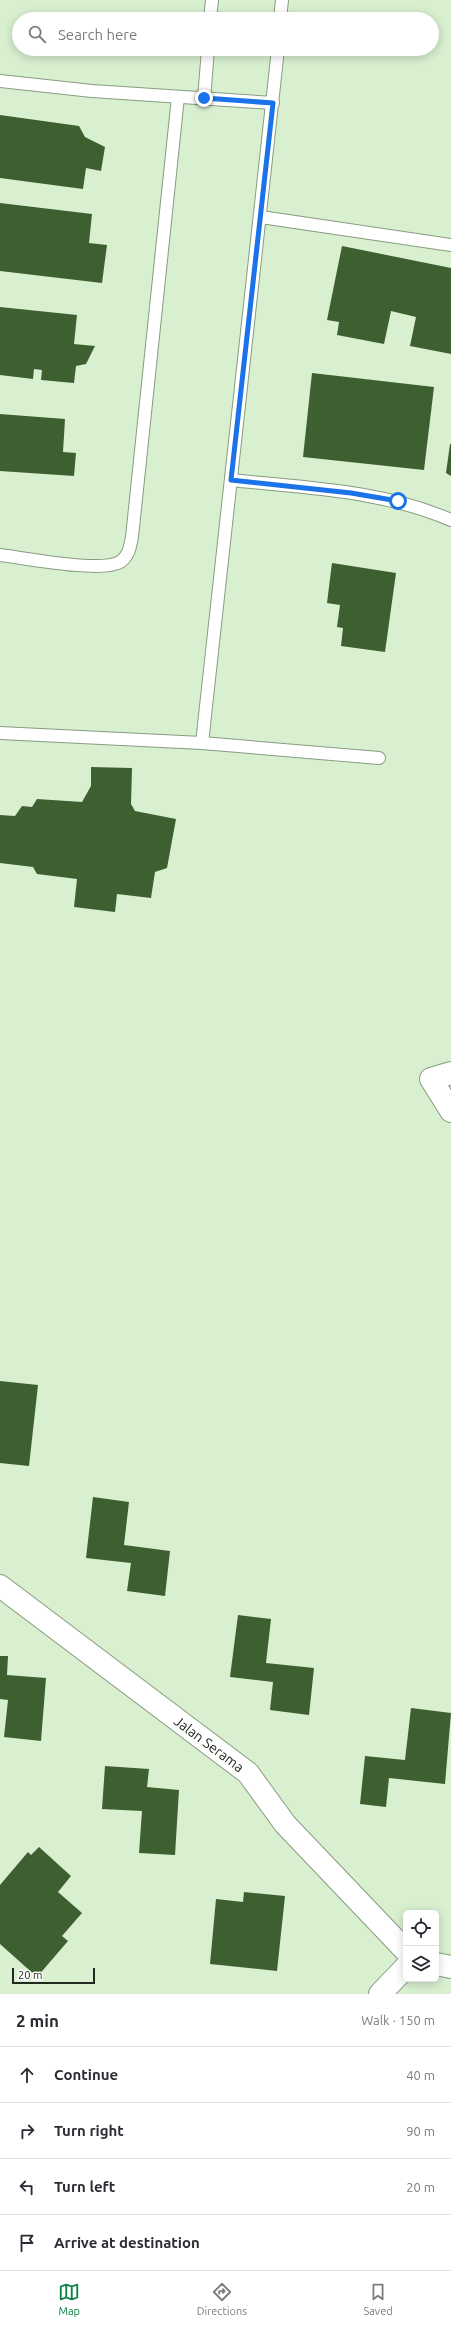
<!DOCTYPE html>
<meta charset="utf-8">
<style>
:root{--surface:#fff;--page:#f7f7f7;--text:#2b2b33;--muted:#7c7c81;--line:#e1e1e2;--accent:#0b8043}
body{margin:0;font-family:Ubuntu,sans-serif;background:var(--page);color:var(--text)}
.controls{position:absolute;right:12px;bottom:12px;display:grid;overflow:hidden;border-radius:6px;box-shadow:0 2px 10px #0003}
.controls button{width:36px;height:36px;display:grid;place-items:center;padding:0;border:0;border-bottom:1px solid var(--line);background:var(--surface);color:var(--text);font:20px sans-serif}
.scale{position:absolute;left:12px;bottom:10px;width:83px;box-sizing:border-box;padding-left:4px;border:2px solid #21291e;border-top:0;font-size:11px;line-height:14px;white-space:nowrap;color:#21291e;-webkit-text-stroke:3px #fff;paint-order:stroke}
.stop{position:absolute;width:12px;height:12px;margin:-9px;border:3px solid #1a73e8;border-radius:50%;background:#fff}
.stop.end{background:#1a73e8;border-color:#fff;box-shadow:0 1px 4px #0008}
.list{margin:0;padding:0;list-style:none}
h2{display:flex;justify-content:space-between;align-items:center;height:52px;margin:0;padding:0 16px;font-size:17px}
h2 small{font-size:13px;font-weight:400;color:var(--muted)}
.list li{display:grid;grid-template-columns:26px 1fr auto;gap:12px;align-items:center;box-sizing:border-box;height:56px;padding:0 16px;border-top:1px solid var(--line)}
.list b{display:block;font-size:15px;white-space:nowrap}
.list em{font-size:13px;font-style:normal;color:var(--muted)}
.icon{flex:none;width:22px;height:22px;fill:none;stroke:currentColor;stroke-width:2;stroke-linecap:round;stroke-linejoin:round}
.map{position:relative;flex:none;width:451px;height:1994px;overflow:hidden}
.search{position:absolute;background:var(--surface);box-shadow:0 2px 10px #0003;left:12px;right:12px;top:12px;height:44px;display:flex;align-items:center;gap:10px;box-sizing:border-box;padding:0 14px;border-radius:22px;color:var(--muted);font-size:15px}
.sheet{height:276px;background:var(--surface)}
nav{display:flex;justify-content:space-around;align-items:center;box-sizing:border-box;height:56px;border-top:1px solid var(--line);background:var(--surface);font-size:11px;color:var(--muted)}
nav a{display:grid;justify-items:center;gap:2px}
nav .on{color:var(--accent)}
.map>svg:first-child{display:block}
</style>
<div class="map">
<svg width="451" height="1994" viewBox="0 0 451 1994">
<rect width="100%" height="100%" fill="#d8efd0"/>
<g fill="#3e6030">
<path d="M0,115L79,126L85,137L105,147L101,171L86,168L83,189L0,178Z"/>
<path d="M0,203L92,214L89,243L107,245L102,283L0,271Z"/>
<path d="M342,246L451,268V354L410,346L416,317L391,311L384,344L337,335L339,322L327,320Z"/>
<path d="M0,307L77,315L74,344L95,346L86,364L76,366L74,383L41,380L42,370L34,369L33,379L0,375Z"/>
<path d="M312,373L434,387L424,470L303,457Z"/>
<path d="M0,414L65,419L63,452L76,453L74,476L0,471Z"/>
<path d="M450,444H451V476L446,473Z"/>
<path d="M332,563L396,573L385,652L341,646L343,628L337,627L340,605L327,603Z"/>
<path d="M91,767L132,768L131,804L135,811L176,819L167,868L155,872L151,898L117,894L115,912L74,907L77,879L37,874L33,867L0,863V815L15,816L22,806L32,807L37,799L82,802L91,786Z"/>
<path d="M0,1381L38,1385L29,1466L0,1463Z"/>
<path d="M93,1497L129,1502L124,1545L170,1551L165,1596L127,1591L131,1563L86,1558Z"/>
<path d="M238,1615L271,1619L266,1663L314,1668L309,1715L270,1710L273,1682L230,1677Z"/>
<path d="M0,1656H8L7,1675L46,1678L41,1741L4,1737L8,1700L0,1699Z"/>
<path d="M411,1708L451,1713L445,1784L389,1778L386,1807L360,1804L365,1756L405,1760Z"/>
<path d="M105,1766L149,1769L147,1787L179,1790L175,1855L139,1853L142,1811L102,1809Z"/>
<path d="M39,1847L71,1876L58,1892L82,1913L62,1936L68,1941L37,1977L0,1944V1885L28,1852L31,1855Z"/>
<path d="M244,1892L285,1896L277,1971L210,1964L216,1899L243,1902Z"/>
</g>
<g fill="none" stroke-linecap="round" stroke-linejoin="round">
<g stroke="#889c80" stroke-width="14">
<g id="service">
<path d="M210,19L212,0"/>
<path d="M280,19L282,0"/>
<path d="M0,81L92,91L273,103"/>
<path d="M204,99L208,49"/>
<path d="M261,217L451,245"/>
<path d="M231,480C306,488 381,490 451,520"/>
<path d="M0,555C25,558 101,573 120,562C129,556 130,547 132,537L178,97"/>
<path d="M0,733L202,743L379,758"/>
<path d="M202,743L278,49"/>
</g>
</g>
<g stroke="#889c80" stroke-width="24">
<g id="minor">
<path d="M451,1073L431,1079L451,1111"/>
<path d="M0,1586L248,1773L285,1824L406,1951"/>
<path d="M436,1964L451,1967"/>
<path d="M380,1994L406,1967"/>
</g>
</g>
<use href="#service" stroke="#fff" stroke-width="12"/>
<use href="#minor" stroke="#fff" stroke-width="22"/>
</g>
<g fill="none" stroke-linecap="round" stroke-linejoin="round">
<path stroke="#1a73e8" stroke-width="5" d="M204,98L273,103L231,480L351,493L398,501"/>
</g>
<g text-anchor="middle" stroke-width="4" stroke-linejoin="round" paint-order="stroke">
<g font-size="14" fill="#21291e" stroke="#fff">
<text transform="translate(209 1744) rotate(37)" y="5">Jalan Serama</text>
</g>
</g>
</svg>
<div class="controls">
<button><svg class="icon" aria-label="locate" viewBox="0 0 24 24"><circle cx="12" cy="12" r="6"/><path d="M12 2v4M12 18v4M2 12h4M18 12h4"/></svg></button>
<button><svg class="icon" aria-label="layers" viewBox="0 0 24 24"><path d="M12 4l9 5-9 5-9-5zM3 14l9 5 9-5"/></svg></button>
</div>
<div class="scale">20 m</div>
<div class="stop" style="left:398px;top:501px"></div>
<div class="stop end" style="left:204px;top:98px"></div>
<div class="search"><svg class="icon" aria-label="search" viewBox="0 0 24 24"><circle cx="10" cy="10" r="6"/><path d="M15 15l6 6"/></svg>Search here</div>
</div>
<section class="sheet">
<h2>2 min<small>Walk · 150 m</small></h2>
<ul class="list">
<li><svg class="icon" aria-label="ahead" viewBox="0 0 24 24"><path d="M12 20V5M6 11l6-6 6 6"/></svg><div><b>Continue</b></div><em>40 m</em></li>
<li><svg class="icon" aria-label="right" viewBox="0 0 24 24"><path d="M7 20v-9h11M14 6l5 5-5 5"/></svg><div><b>Turn right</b></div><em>90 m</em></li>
<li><svg class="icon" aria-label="left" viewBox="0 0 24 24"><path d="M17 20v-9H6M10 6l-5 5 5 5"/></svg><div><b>Turn left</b></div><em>20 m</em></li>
<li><svg class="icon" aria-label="arrive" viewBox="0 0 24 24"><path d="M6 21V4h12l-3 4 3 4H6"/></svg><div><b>Arrive at destination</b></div></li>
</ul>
</section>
<nav>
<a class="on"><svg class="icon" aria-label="map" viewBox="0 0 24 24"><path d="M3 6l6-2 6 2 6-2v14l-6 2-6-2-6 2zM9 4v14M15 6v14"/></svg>Map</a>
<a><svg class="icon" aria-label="directions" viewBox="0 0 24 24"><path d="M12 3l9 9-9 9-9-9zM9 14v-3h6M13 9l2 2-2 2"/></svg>Directions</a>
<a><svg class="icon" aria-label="saved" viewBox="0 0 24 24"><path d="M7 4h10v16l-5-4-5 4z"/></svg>Saved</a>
</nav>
